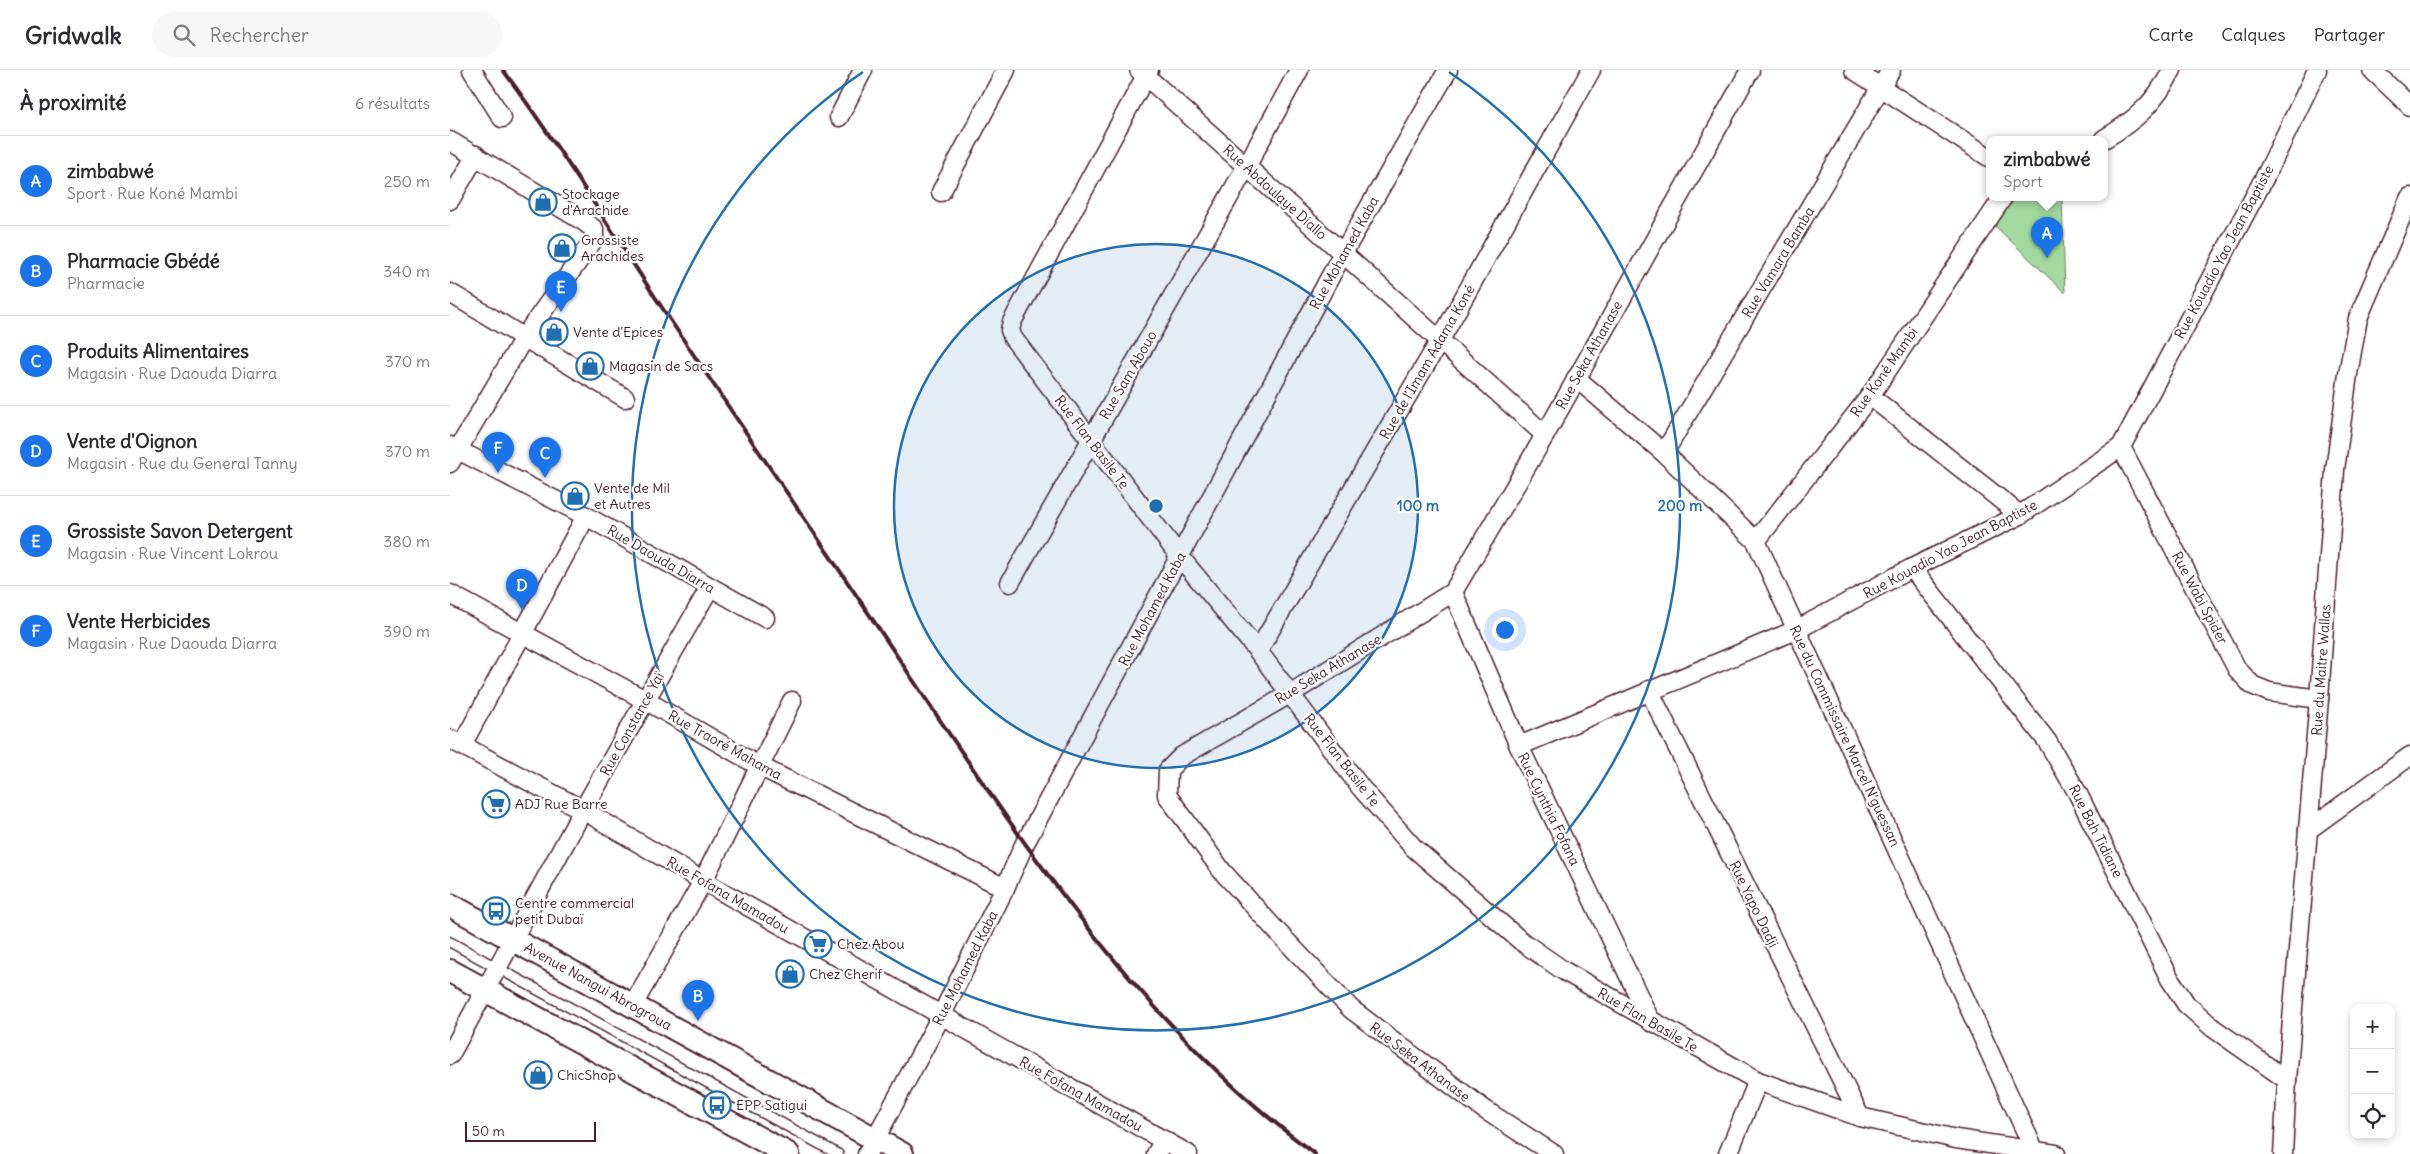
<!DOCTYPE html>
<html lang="fr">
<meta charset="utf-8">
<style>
:root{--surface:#fff;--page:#f7f7f7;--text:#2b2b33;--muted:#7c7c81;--line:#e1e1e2;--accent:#1a73e8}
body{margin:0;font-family:Delius,sans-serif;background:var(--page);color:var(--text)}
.controls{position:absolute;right:15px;bottom:15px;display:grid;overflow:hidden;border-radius:10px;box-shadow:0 2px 8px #0003}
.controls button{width:45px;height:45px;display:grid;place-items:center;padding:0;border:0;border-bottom:1px solid var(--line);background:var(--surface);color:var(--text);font:25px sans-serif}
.scale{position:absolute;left:15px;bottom:12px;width:131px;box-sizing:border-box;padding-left:5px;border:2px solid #4a1f2b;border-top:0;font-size:14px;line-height:18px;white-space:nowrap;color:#4a1f2b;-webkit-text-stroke:4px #fff;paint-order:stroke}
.you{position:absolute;left:1054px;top:559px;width:18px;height:18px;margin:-12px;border:4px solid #fff;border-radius:50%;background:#1a73e8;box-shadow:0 0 0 8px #1a73e833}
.badge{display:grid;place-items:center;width:32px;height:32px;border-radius:50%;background:var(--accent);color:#fff;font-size:16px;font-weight:700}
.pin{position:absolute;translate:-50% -41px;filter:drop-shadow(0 1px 2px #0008)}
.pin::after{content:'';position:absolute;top:26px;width:18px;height:15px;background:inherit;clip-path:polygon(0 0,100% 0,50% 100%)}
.popup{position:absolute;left:1536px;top:66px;width:122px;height:65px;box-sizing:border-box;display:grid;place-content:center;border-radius:10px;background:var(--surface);filter:drop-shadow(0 1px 4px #0005);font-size:16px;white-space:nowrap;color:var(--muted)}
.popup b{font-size:19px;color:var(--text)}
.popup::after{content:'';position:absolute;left:50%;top:100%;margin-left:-10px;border:10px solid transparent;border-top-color:var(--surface)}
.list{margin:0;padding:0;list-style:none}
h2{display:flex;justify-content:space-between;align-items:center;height:65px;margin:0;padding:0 20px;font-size:21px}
h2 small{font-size:16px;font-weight:400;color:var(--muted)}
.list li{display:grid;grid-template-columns:32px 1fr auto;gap:15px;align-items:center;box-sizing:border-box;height:90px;padding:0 20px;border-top:1px solid var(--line)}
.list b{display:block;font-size:19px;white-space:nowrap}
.list p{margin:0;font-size:16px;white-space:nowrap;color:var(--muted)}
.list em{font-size:16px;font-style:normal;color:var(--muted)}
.icon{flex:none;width:28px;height:28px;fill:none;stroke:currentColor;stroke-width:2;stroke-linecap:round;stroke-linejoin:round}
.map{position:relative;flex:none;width:1960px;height:1084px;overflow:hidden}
header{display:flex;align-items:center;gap:30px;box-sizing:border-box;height:70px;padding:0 25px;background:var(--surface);border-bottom:1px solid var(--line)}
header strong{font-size:24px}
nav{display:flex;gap:28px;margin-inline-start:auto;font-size:18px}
.search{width:350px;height:45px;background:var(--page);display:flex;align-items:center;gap:12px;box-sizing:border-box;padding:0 18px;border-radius:28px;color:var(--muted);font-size:19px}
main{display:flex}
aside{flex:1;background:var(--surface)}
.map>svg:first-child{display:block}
</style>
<header>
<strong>Gridwalk</strong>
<div class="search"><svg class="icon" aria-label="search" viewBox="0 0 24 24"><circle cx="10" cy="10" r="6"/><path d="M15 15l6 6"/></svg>Rechercher</div>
<nav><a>Carte</a><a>Calques</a><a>Partager</a></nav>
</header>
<main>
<aside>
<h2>À proximité<small>6 résultats</small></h2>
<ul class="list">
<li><span class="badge">A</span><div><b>zimbabwé</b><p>Sport · Rue Koné Mambi</p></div><em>250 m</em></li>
<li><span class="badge">B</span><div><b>Pharmacie Gbédé</b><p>Pharmacie</p></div><em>340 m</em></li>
<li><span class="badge">C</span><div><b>Produits Alimentaires</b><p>Magasin · Rue Daouda Diarra</p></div><em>370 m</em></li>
<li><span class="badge">D</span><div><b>Vente d'Oignon</b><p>Magasin · Rue du General Tanny</p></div><em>370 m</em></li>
<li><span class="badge">E</span><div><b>Grossiste Savon Detergent</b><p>Magasin · Rue Vincent Lokrou</p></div><em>380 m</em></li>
<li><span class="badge">F</span><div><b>Vente Herbicides</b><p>Magasin · Rue Daouda Diarra</p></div><em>390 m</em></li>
</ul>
</aside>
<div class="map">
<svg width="1960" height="1084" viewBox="0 0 1960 1084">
<rect width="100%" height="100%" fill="#fff"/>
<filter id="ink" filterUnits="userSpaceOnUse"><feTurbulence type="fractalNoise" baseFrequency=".02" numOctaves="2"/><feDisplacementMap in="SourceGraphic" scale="10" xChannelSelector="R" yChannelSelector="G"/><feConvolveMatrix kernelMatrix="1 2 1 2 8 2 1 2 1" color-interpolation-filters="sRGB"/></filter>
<g filter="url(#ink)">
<path fill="#a2d99e" stroke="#767c64" d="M1567,127H1612L1615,223L1543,154L1539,147L1562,133Z"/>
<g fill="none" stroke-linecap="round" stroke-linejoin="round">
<g stroke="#4a1f2b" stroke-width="12">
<path id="service" d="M0,872L388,1084"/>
</g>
<g stroke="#4a1f2b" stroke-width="21">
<g id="minor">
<path d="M22,0L52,48"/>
<path d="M689,0L1095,365"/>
<path d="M699,0L562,252L560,260L563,268L730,487L808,581L911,718L964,778L1071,871L1114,901L1308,1011L1410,1047L1506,1069L1606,1084"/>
<path d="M1404,0L1540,88"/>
<path d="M1922,0L1960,36"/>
<path d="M389,47L413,0"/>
<path d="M1654,69C1686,50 1705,33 1722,0"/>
<path d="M0,71L133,151L144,159V169L75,266L0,393"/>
<path d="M491,122L556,0"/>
<path d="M0,130L26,85"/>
<path d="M0,223L175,328"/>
<path d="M1126,308L1214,383L1306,471L1585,1082"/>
<path d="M1420,326L1570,445"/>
<path d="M0,376L136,446L315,548"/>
<path d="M1671,377L1787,599L1802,615L1819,622L1869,629"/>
<path d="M1214,383L1441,0"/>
<path d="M1306,471L1420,326L1553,127"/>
<path d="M1462,498L1597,671L1627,722L1720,909L1736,934L1763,958L1837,1010"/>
<path d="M560,513L796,97L849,0"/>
<path d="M1003,522L1069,676L1201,952"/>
<path d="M0,524L195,630L309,696L555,818"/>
<path d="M808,581L989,272L1141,0"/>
<path d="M1199,620L1410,1047"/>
<path d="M0,669L133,740L253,811L738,1084"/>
<path d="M12,675L136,446"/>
<path d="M1069,676L1346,560L1462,498L1570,445L1671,377L1818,101L1867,0"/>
<path d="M1858,760L1960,686"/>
<path d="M183,935L253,811L342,631"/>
<path d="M0,985L133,740L260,517"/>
<path d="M417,1084L491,946L555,818L574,775L893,183L998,0"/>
<path d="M706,1084L714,1070"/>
<path d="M1104,1084L1035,1040L901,939L822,856L772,801L717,725L718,700L732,686L840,624L1003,522L1095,365L1300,0"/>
<path d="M1278,1084L1308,1011"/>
<path d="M1833,1084L1837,1010L1869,629L1885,400L1898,304L1908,248L1960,127"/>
</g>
</g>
<g stroke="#4a1f2b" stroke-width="26">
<g id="tertiary">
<path d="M0,835L452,1084"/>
<path d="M0,901L338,1084"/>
</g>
</g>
<use href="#service" stroke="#fff" stroke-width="9"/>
<use href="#minor" stroke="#fff" stroke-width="18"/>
<use href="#tertiary" stroke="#fff" stroke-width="22"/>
<path stroke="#4a1f2b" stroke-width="4" d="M53,0C107,73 155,151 205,227C289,354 377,480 461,607C579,782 693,957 865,1084"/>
</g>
</g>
<circle cx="706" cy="436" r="262" fill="#1f6fb2" fill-opacity=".12"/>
<g fill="none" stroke="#1f6fb2" stroke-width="2.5">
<circle cx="706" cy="436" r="262"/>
<path d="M999 2A524 524 0 1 1 413 2"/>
</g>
<defs>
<g id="shop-ring" transform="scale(1.4375)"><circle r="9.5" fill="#fff" stroke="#1f6fb2" stroke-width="1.5"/><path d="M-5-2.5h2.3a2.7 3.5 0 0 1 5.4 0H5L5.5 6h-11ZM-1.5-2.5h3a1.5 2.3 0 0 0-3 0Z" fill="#1f6fb2"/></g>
<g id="supermarket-ring" transform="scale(1.4375)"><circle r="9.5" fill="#fff" stroke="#1f6fb2" stroke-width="1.5"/><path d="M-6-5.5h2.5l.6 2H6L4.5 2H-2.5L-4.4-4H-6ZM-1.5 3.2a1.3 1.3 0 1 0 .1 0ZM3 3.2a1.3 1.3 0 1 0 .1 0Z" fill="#1f6fb2"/></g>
<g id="bus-ring" transform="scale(1.4375)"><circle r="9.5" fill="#fff" stroke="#1f6fb2" stroke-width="1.5"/><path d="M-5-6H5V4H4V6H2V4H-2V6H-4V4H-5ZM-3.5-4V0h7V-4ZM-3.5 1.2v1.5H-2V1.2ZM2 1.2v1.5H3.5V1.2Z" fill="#1f6fb2"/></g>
</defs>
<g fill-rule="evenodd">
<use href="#shop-ring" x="93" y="132"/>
<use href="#shop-ring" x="112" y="178"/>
<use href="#shop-ring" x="104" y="262"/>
<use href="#shop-ring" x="140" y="296"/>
<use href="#shop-ring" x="125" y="426"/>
<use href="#supermarket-ring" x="46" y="734"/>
<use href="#bus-ring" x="46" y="841"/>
<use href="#supermarket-ring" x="368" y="874"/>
<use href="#shop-ring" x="340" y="904"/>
<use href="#shop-ring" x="88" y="1005"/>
<use href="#bus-ring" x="267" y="1035"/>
</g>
<g text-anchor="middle" stroke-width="4.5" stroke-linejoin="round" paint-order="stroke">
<g font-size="14" fill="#4a1f2b" stroke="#fff">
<text transform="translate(825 122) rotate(42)" y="5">Rue Abdoulaye Diallo</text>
<text transform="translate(1774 182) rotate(-62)" y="5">Rue Kouadio Yao Jean Baptiste</text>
<text transform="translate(894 183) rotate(-61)" y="5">Rue Mohamed Kaba</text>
<text transform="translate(1328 192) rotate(-59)" y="5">Rue Vamara Bamba</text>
<text transform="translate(1139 285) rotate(-61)" y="5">Rue Seka Athanase</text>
<text transform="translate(977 292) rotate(-60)" y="5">Rue de l'Imam Adama Koné</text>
<text transform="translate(1434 302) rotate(-55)" y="5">Rue Koné Mambi</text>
<text transform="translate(678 305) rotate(-60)" y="5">Rue Sam Abouo</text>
<text transform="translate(642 372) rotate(53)" y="5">Rue Flan Basile Te</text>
<text transform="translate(1500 479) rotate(-28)" y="5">Rue Kouadio Yao Jean Baptiste</text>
<text transform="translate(211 489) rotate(30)" y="5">Rue Daouda Diarra</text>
<text transform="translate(1750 528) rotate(62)" y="5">Rue Wabi Spider</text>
<text transform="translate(702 539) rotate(-62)" y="5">Rue Mohamed Kaba</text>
<text transform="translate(878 599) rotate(-31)" y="5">Rue Seka Athanase</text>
<text transform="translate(1871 600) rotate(-86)" y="5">Rue du Maitre Wallas</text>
<text transform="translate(182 654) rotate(-61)" y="5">Rue Constance Yaï</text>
<text transform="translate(1395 666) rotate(65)" y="5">Rue du Commissaire Marcel N'guessan</text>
<text transform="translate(275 675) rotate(29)" y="5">Rue Traoré Mahama</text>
<text transform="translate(892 690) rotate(52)" y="5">Rue Flan Basile Te</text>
<text transform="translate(1099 739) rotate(64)" y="5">Rue Cynthia Fofana</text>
<text transform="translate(1646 761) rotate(63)" y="5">Rue Bah Tidiane</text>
<text transform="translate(278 825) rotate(30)" y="5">Rue Fofana Mamadou</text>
<text transform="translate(1304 834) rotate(64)" y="5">Rue Yapo Dadji</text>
<text transform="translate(515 898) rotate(-63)" y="5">Rue Mohamed Kaba</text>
<text transform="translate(148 916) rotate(29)" y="5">Avenue Nangui Abrogroua</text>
<text transform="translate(1198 950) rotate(30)" y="5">Rue Flan Basile Te</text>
<text transform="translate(970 992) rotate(37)" y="5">Rue Seka Athanase</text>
<text transform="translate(631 1024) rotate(29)" y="5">Rue Fofana Mamadou</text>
</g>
<g font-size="14" fill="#4a1f2b" stroke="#fff" text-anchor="start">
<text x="112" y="129">Stockage<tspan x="112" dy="16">d'Arachide</tspan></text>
<text x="131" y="175">Grossiste<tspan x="131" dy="16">Arachides</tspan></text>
<text x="123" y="267">Vente d'Epices</text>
<text x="159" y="301">Magasin de Sacs</text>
<text x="144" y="423">Vente de Mil<tspan x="144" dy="16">et Autres</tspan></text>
<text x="65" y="739">ADJ Rue Barre</text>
<text x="65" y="838">Centre commercial<tspan x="65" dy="16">petit Dubaï</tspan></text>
<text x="387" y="879">Chez Abou</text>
<text x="359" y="909">Chez Cherif</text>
<text x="107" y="1010">ChicShop</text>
<text x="286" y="1040">EPP Satigui</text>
</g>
</g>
<circle cx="706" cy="436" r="8" fill="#1f6fb2" stroke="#fff" stroke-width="2.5"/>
<g font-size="15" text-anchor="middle" font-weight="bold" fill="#1f6fb2" stroke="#fff" stroke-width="4.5" stroke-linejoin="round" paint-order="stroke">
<text x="968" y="441">100 m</text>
<text x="1230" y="441">200 m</text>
</g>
</svg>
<div class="controls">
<button>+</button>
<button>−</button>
<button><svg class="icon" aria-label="locate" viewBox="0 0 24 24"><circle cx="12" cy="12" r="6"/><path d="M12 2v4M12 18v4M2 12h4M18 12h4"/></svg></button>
</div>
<div class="scale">50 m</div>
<div class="you"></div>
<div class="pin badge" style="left:1597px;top:188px">A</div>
<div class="popup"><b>zimbabwé</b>Sport</div>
<div class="pin badge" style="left:248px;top:951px">B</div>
<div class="pin badge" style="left:95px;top:408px">C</div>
<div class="pin badge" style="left:72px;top:540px">D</div>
<div class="pin badge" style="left:111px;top:242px">E</div>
<div class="pin badge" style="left:48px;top:403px">F</div>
</div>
</main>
